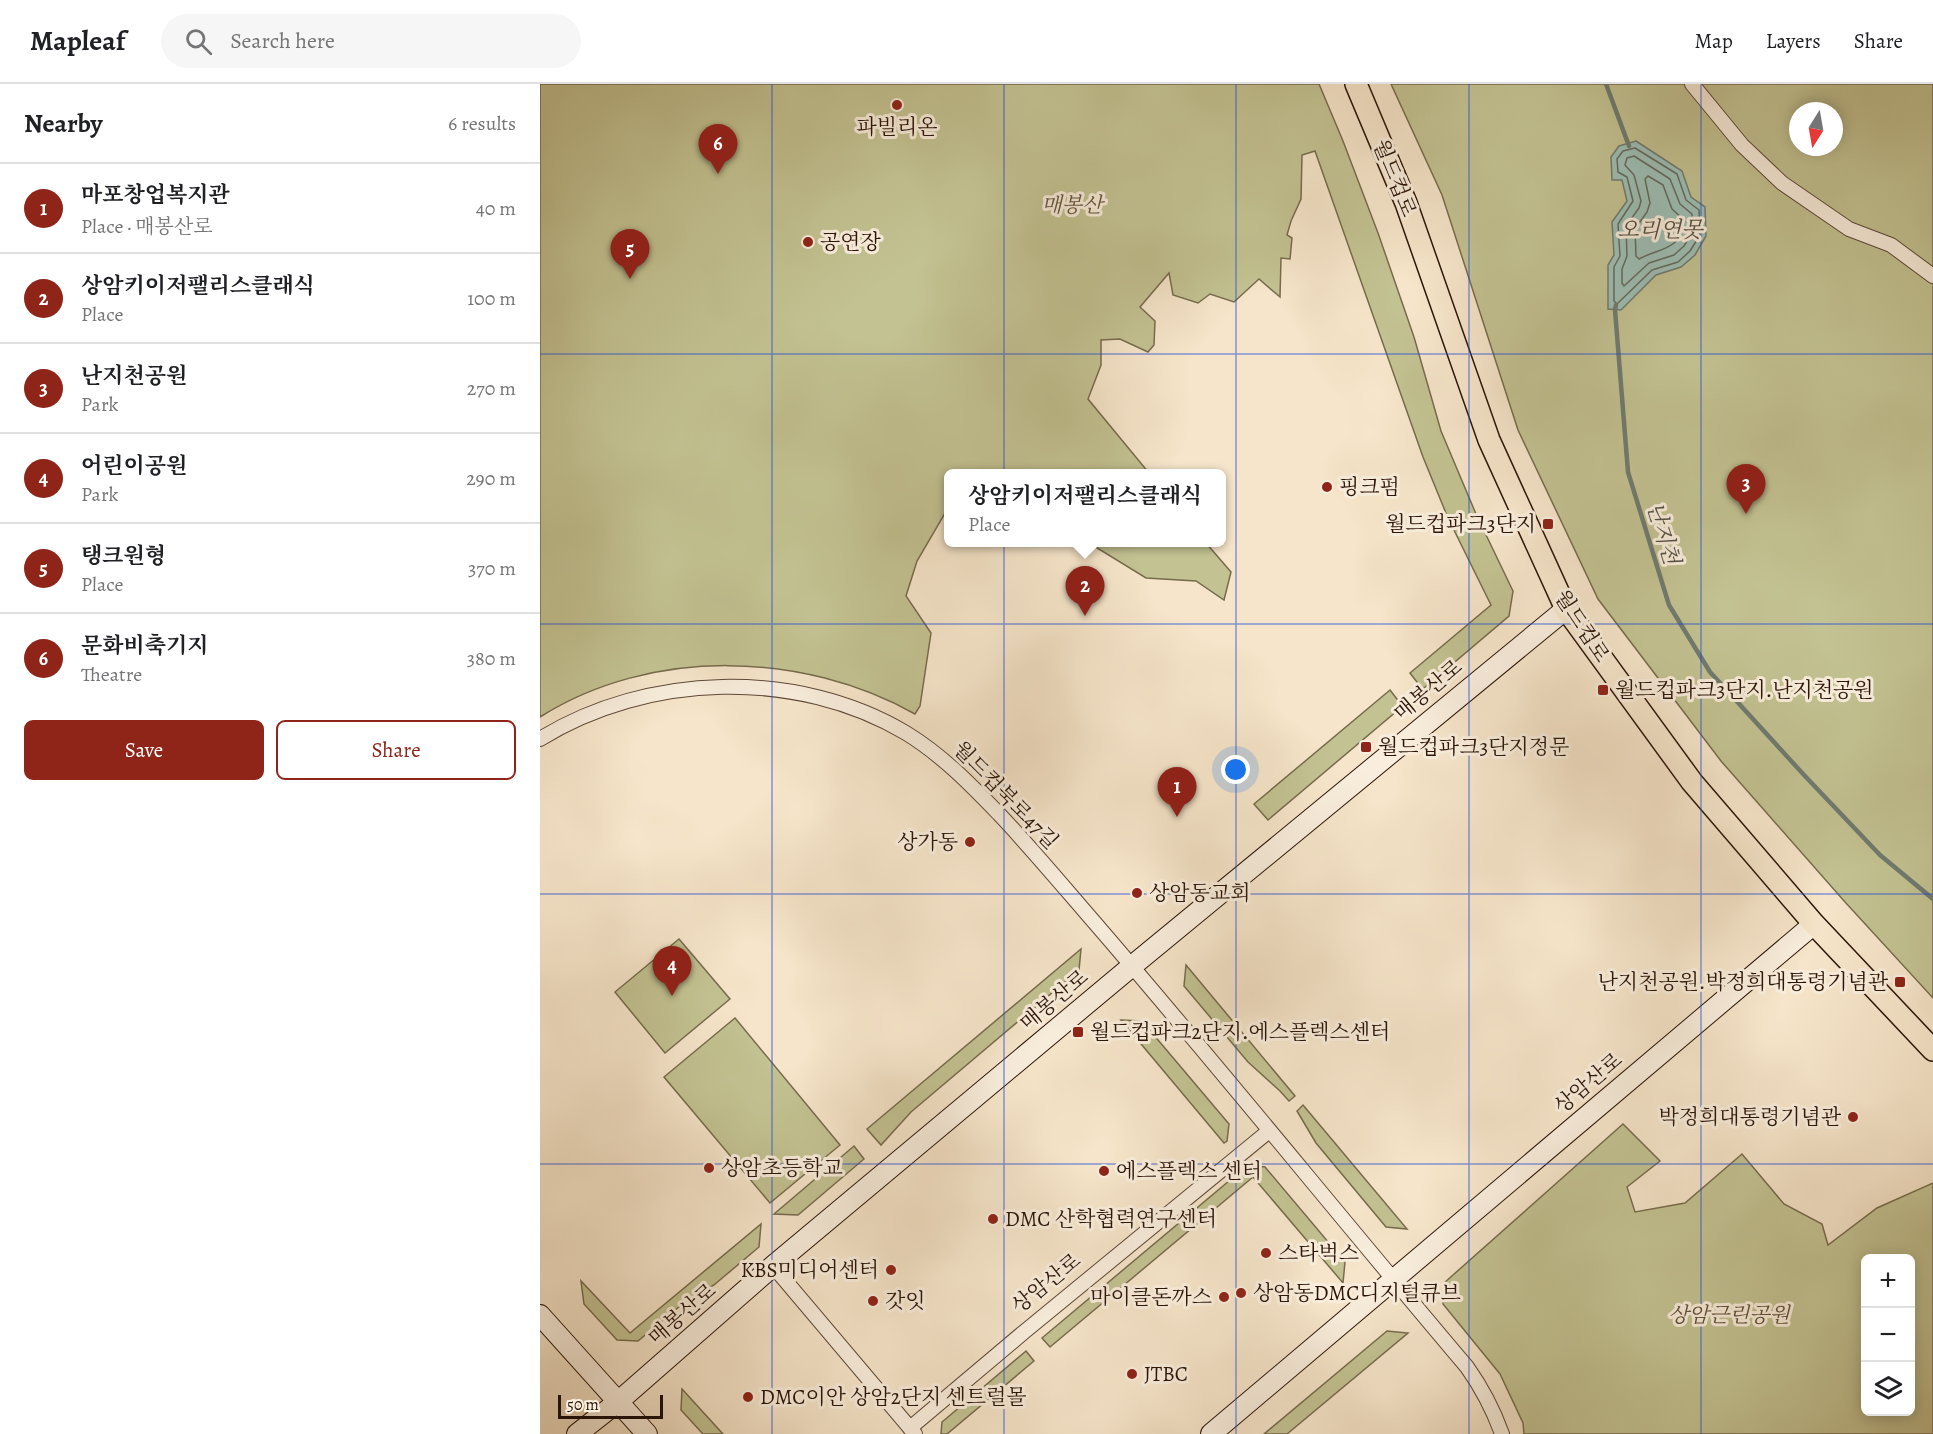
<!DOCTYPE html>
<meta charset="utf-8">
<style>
:root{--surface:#fff;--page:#f6f6f6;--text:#202124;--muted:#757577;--line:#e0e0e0;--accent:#8f2418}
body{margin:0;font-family:Alegreya,"Noto Serif KR",serif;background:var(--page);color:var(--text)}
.controls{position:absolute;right:18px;bottom:18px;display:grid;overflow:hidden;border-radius:9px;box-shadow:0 3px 15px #0003}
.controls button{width:54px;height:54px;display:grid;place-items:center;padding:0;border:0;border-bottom:2px solid var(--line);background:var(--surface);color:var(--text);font:30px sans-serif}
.compass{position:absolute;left:1249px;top:18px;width:54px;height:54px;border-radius:50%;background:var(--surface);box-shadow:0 3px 15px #0003;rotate:191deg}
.scale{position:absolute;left:18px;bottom:15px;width:105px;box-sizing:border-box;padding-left:6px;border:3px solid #2b1408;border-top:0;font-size:16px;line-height:21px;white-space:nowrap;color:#2b1408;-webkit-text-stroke:4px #f9eedd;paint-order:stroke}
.you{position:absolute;left:696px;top:686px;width:21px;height:21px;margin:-15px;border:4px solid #fff;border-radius:50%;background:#1a73e8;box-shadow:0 0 0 9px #1a73e833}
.badge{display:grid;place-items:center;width:39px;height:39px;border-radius:50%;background:var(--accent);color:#fff;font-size:20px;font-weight:700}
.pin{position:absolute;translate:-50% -50px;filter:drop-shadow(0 2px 3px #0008)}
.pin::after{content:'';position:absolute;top:32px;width:21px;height:18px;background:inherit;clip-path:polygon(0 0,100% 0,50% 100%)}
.popup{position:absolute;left:404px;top:385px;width:282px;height:78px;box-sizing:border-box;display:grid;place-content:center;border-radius:9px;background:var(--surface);filter:drop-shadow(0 2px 4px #0005);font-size:20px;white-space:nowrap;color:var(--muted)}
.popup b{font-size:22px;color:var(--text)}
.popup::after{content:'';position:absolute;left:50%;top:100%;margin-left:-12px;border:12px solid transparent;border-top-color:var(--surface)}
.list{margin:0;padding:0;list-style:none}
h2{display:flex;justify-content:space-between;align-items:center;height:78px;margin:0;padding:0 24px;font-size:26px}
h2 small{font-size:20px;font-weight:400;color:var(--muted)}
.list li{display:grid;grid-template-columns:39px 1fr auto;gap:18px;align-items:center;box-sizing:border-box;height:90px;padding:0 24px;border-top:2px solid var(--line)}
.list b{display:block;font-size:22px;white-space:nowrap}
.list p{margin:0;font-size:20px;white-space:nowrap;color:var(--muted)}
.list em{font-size:20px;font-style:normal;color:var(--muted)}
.actions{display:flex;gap:12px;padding:18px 24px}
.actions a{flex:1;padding:14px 0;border:2px solid var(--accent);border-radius:9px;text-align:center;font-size:21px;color:var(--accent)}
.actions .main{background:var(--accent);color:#fff}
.icon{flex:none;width:33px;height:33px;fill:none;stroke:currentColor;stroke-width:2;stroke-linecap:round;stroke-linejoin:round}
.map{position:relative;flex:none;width:1393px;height:1350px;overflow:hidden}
header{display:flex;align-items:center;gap:36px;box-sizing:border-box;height:84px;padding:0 30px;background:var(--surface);border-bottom:2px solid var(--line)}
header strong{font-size:28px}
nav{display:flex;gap:33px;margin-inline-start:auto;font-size:21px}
.search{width:420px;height:54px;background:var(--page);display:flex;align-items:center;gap:15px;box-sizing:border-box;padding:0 21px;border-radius:33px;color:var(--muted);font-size:22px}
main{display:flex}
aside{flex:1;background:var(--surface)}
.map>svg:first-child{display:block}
</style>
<header>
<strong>Mapleaf</strong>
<div class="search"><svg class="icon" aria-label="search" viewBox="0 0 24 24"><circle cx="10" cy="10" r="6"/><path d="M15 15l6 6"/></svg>Search here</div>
<nav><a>Map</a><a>Layers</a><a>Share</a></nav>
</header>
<main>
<aside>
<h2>Nearby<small>6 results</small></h2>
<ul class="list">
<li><span class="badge">1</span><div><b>마포창업복지관</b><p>Place · 매봉산로</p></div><em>40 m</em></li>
<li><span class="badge">2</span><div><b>상암키이저팰리스클래식</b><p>Place</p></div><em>100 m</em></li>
<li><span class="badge">3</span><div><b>난지천공원</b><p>Park</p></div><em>270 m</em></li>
<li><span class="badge">4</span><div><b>어린이공원</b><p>Park</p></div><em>290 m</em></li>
<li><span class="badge">5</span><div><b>탱크원형</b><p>Place</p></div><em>370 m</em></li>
<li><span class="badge">6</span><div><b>문화비축기지</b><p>Theatre</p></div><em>380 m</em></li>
</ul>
<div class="actions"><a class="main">Save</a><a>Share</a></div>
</aside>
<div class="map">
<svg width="1393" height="1350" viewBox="0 0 1393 1350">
<rect width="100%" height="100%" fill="#f6e5ca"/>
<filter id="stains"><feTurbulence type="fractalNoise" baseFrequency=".00333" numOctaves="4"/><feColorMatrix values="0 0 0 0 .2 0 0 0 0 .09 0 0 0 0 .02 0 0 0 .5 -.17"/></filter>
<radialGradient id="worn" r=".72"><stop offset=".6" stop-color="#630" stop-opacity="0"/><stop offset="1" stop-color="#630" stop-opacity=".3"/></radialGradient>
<g fill="#c3c292" stroke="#776b4d" stroke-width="1.5" fill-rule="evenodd">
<path d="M0,0H779L803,57L838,149L874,253L901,347L936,430L973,507L969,532L884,604L880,602L870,589L951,521L908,434L883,373L775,67L762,71L761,115L751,137L747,151L752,154L750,175L741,174L740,213L719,195L694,218L670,210L658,219L633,211L629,189L600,223L615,237L614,261L608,268L580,255L561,256V281L548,315L609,389L408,390V424L377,477L366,512L391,549L380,622L375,630C263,567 111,563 0,633Z"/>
<path d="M851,0H1393V914L1305,818L1181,677L1058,515L978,346L902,111ZM1258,27H1294V63H1258Z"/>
<path d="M549,459H666L691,488L684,516L656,497L606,494Z"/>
<path d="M850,606L860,619L858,626L728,736L714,720Z"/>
<path d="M139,855L190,915L125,969L75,908Z"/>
<path d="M541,865L539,886L371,1028L341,1061L327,1045Z"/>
<path d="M646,881L755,1012L749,1017L740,1007L708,978L644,902Z"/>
<path d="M195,934L300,1061L230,1119L124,993Z"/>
<path d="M581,936L602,937L689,1040L687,1057L684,1059Z"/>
<path d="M763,1021L867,1145L846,1143L776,1059L757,1027Z"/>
<path d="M1083,1040L1120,1077L1087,1103L1095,1128L1145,1119L1202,1070L1244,1120L1282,1140L1288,1161L1337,1124L1393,1099V1350H984L983,1339L960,1290L903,1220L904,1199ZM1326,1174H1370V1328H1326Z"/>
<path d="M314,1062L324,1075L258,1131L234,1130Z"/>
<path d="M708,1081L725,1083L805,1178L803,1199L713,1093L510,1263L502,1254Z"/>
<path d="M221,1140L219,1163L174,1201L146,1217L98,1257L77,1256L44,1220L41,1197L90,1249Z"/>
<path d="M847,1247L868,1249L747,1350H724Z"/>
<path d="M486,1267L494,1277L407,1350H401L402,1338Z"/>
<path d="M142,1305L183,1350H163L141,1326Z"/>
</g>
<path fill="#9dbfb6" stroke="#6f7b70" stroke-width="1.5" d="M1096,57L1142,87L1151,113L1165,123L1166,152L1155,171L1141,183L1116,191L1081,226L1068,225V181L1074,171L1072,138L1087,117L1082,96H1072L1071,73L1079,62Z"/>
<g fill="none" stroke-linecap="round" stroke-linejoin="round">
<g stroke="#646a5f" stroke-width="1.5">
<path d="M1095,64L1137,90L1146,116L1159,126L1160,151L1150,167L1138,178L1112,186L1077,220L1074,217V183L1080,172L1078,140L1093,117L1087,93L1078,88L1077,75L1083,67Z"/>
<path d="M1094,72L1130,95L1140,120L1152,130V149L1144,162L1134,171L1109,179L1084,202L1082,199V185L1087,172L1086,142L1099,124L1101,117L1094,91L1085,81L1087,74Z"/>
<path d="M1108,92L1123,101L1132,125L1143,135C1144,166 1119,164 1099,175L1096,172L1095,145L1107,128L1110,119L1105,95Z"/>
</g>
<g stroke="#6f7b70" stroke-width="4.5">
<path d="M1066,0L1089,62"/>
<path d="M1076,221L1075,226L1088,388L1129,521L1170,588L1264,691L1340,771L1393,815"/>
</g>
<g stroke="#5e4838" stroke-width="16">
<g id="minor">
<path d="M1152,0L1202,61L1242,99L1309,145L1351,161L1393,192"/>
<path d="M0,655C107,589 257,584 366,649C402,671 430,700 459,730C494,767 527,807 561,846C685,990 804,1138 927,1283C942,1304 953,1325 962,1350"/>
<path d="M233,1182L375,1350"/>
<path d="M370,1344L484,1248L729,1047"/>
</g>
</g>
<g stroke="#2b1408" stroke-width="22">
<g id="secondary">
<path d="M0,1231L107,1350"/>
<path d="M37,1350L79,1317L233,1182L592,882L1026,525"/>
<path d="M671,1350L1274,840"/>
</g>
</g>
<g stroke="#2b1408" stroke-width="24">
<path id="primary" d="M816,0L866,119L949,356L1026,525L1152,698L1274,840L1393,966"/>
</g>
<use href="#minor" stroke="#f9eedd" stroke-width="14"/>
<use href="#secondary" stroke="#f9eedd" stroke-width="20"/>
<use href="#primary" stroke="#f6e5ca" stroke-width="21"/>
</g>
<path fill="none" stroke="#1d4ed8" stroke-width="1.5" stroke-opacity="0.55" d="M232,0V1350M464,0V1350M696,0V1350M929,0V1350M1161,0V1350M0,270H1393M0,540H1393M0,810H1393M0,1080H1393"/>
<g fill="#8f2418" stroke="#f9eedd" stroke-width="2">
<circle cx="357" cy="21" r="6"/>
<circle cx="268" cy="158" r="6"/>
<circle cx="787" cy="403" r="6"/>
<rect x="1002" y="434" width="12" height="12" rx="3"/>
<rect x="1057" y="600" width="12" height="12" rx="3"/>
<rect x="820" y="657" width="12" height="12" rx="3"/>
<circle cx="430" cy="758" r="6"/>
<circle cx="597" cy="809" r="6"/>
<rect x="1354" y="892" width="12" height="12" rx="3"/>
<rect x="532" y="942" width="12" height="12" rx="3"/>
<circle cx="1313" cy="1033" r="6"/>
<circle cx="169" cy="1084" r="6"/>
<circle cx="564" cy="1087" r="6"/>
<circle cx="453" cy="1135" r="6"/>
<circle cx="726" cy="1169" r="6"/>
<circle cx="351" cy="1186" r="6"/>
<circle cx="701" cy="1209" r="6"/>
<circle cx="684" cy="1213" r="6"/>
<circle cx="333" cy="1217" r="6"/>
<circle cx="592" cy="1290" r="6"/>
<circle cx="208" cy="1313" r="6"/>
</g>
<g text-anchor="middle" stroke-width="6" stroke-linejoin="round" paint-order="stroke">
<g font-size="21" fill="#2b1408" stroke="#f9eedd" text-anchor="start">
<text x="357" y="50" text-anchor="middle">파빌리온</text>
<text x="280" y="165">공연장</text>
<text x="799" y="410">핑크펌</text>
<text x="996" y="447" text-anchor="end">월드컵파크3단지</text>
<text x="1075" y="613">월드컵파크3단지.난지천공원</text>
<text x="838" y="670">월드컵파크3단지정문</text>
<text x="418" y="765" text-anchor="end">상가동</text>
<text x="609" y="816">상암동교회</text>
<text x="1348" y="905" text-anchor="end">난지천공원.박정희대통령기념관</text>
<text x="550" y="955">월드컵파크2단지.에스플렉스센터</text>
<text x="1301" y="1040" text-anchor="end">박정희대통령기념관</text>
<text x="181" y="1091">상암초등학교</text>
<text x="576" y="1094">에스플렉스 센터</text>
<text x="465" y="1142">DMC 산학협력연구센터</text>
<text x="738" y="1176">스타벅스</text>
<text x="339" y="1193" text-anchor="end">KBS미디어센터</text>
<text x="713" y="1216">상암동DMC디지털큐브</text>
<text x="672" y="1220" text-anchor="end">마이클돈까스</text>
<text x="345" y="1224">갓잇</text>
<text x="604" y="1297">JTBC</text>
<text x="220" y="1320">DMC이안 상암2단지 센트럴몰</text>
</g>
<g font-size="21" fill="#2b1408" stroke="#f9eedd">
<text transform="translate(855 94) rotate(68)" y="7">월드컵로</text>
<text transform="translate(1042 542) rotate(57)" y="7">월드컵로</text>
<text transform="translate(888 606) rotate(-40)" y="7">매봉산로</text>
<text transform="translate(466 711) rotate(46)" y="7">월드컵북로47길</text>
<text transform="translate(514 916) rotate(-40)" y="7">매봉산로</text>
<text transform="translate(1048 999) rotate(-40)" y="7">상암산로</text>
<text transform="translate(506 1199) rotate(-39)" y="7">상암산로</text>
<text transform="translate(142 1230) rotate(-41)" y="7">매봉산로</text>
</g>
<g font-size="21" font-style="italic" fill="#605138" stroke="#f9eedd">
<text x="532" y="128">매봉산</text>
<text x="1189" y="1238">상암근린공원</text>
</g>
<g font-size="22" font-style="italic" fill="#535045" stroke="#f9eedd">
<text x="1120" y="153">오리연못</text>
<text transform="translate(1124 449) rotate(73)" y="8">난지천</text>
</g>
</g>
<rect width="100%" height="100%" filter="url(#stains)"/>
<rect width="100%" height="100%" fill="url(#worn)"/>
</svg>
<div class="controls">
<button>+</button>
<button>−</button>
<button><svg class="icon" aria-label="layers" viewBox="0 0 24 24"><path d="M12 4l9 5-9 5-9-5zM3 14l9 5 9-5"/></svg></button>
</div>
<svg class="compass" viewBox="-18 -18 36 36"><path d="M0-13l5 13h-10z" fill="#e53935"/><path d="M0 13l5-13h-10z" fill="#757577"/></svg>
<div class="scale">50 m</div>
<div class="you"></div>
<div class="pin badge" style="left:637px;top:733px">1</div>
<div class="pin badge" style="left:545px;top:532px">2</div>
<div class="popup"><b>상암키이저팰리스클래식</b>Place</div>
<div class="pin badge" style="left:1206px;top:430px">3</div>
<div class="pin badge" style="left:132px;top:912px">4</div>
<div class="pin badge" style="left:90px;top:195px">5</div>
<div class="pin badge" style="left:178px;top:90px">6</div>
</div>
</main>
